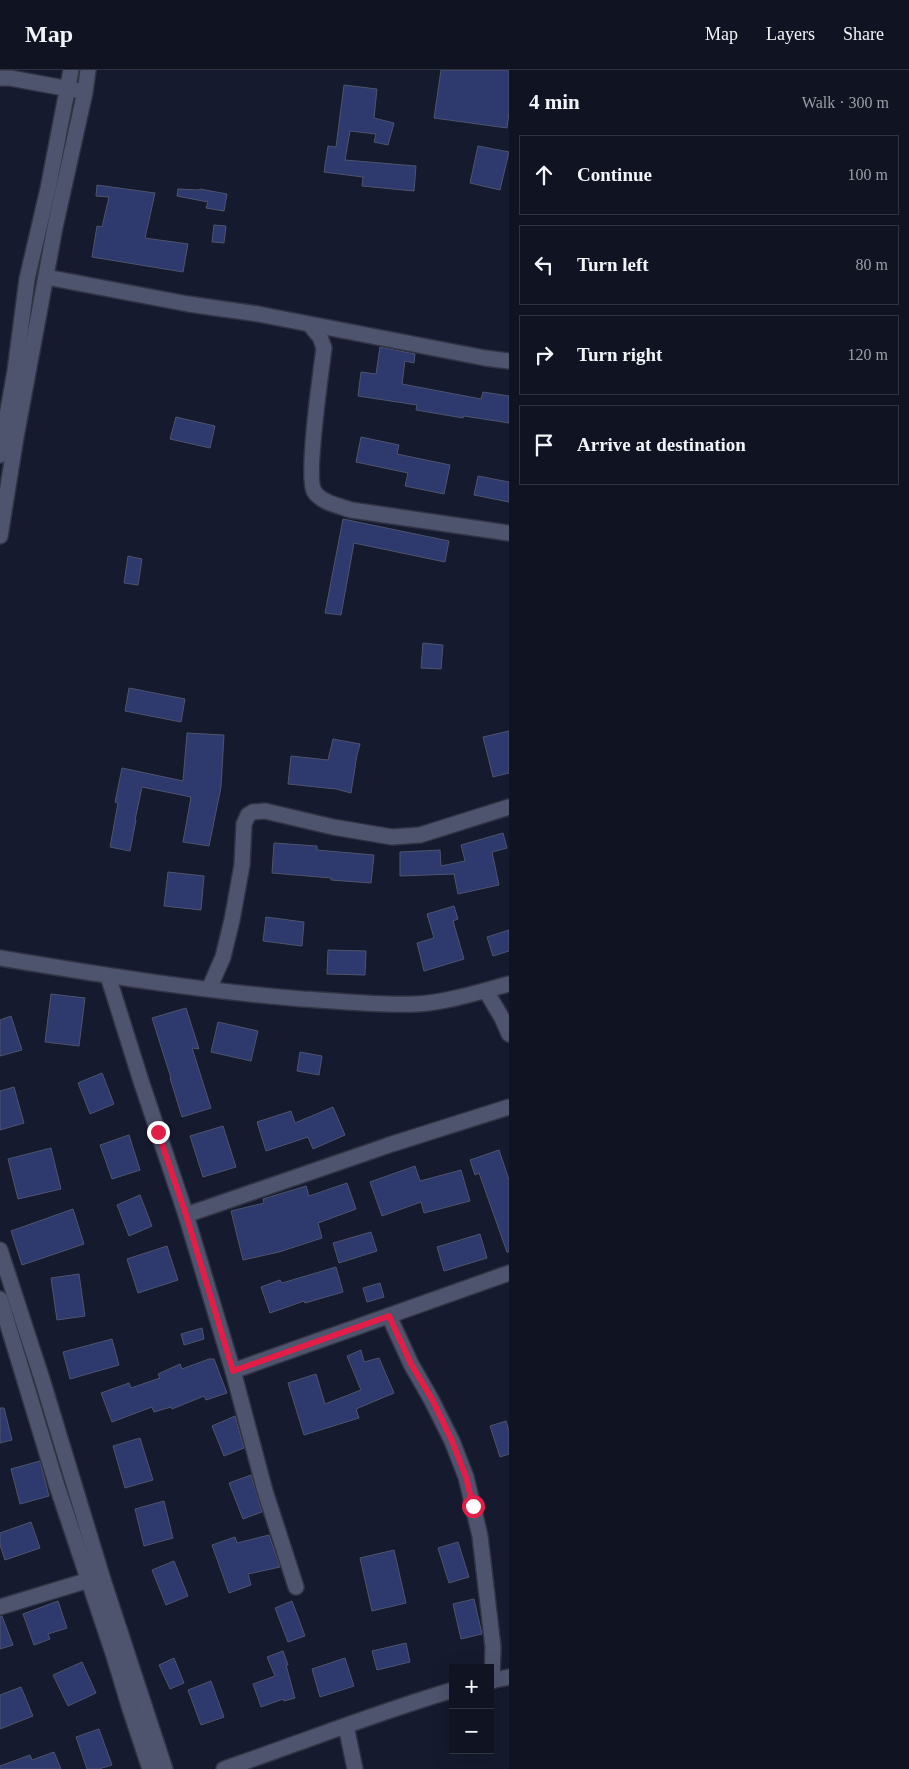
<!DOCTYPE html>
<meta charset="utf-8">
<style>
:root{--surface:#101422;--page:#1e212f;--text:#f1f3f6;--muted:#9c9ea5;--line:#303340}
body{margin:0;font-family:"Times New Roman",serif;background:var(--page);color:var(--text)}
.controls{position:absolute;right:15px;bottom:15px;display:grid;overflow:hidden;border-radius:0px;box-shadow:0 5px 20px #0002}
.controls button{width:45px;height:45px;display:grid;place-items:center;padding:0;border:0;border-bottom:1px solid var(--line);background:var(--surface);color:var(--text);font:25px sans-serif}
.stop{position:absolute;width:15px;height:15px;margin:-11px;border:4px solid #e11d48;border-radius:50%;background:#fff}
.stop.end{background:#e11d48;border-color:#fff;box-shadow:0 1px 5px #0008}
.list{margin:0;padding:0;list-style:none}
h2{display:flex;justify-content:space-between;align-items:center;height:65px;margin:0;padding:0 20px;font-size:21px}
h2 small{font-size:16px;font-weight:400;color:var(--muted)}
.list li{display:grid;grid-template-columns:32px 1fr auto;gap:15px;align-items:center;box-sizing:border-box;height:80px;margin:0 10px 10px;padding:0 10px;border:1px solid var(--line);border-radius:0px}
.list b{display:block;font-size:19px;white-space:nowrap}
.list em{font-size:16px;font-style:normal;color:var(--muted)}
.icon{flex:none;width:28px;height:28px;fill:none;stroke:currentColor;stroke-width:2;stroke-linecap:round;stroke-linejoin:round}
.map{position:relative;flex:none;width:509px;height:1699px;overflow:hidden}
header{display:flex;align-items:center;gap:30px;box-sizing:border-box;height:70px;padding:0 25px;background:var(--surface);border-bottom:1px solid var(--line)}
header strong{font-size:24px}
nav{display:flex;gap:28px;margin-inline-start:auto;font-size:18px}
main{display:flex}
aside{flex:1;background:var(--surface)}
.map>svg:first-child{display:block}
</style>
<header>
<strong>Map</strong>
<nav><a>Map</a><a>Layers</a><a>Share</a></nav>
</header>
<main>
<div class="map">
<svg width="509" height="1699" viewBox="0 0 509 1699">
<rect width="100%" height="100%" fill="#151a2e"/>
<g fill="#2e396e" stroke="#4e546d">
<path d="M441,0H509V43L507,58L434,48Z"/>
<path d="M344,15L377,19L374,48L394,53L388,75L374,72L376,64L350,61L345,90L416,96L414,121L362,116L363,107L324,102L328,76L336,77Z"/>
<path d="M478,76L509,82L500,120L470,113Z"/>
<path d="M97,115L155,123L145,168L188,174L183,202L92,187L97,156L102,157L109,127L96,126Z"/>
<path d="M178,119L199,120L200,119L227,124L224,141L206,138L208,132L177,126Z"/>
<path d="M214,155L226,156L224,173L212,172Z"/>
<path d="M380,277L415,284L414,293L405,291L402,314L481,329L483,322L509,326V353L464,346L463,348L416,340L417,335L358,326L361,302L376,304Z"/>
<path d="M176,347L215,356L210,378L170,369Z"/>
<path d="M361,367L399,375L397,384L450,395L444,424L405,416L408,403L356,392Z"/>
<path d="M478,406L509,412V432L474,425Z"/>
<path d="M343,449L449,471L445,492L354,473L341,545L325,543Z"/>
<path d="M128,486L142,489L138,515L124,513Z"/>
<path d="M423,573L443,575L441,599L421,598Z"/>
<path d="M129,618L185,629L181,652L125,641Z"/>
<path d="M509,661V703L493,707L483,667Z"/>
<path d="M187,663L224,665L221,717L209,776L183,772L191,727L142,717L135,750H136L130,781L110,777L118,733L115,732L122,698L183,711Z"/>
<path d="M333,669L360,674L357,685L351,723L336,719L288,714L291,686L328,690Z"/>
<path d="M503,763L507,778L492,782L499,815L458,824L454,804L400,806V782L440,780L441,796L465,791L461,775Z"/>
<path d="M274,773L317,776V780L374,785L371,813L331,810V808L272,803Z"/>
<path d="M168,802L204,806L201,840L164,836Z"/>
<path d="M454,836L458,849L453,851L464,889L424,901L417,873L434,868L427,844Z"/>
<path d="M266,847L304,852L302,876L263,871Z"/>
<path d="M509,860V881L493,886L487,867Z"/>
<path d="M328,880L366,881L365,905L327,904Z"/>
<path d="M51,924L85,928L79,976L45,972Z"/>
<path d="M186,938L199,979L192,978L211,1038L182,1047L170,1008H171L152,948Z"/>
<path d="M11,946L22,980L0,986V950Z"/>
<path d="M218,952L258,961L251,991L211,982Z"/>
<path d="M300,982L322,986L319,1005L297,1001Z"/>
<path d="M102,1003L114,1034L90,1044L78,1013Z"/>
<path d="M14,1017L24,1053L0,1060V1021Z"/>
<path d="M333,1037L345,1065L313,1079L308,1067L266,1081L257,1052L291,1041L295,1053Z"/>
<path d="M223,1056L236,1097L203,1107L190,1066Z"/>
<path d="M129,1065L140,1100L112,1109L100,1075Z"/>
<path d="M51,1078L61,1119L18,1129L8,1089Z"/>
<path d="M499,1080L509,1110V1182H507L479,1103L475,1105L470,1090Z"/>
<path d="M415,1096L420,1111L461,1100L470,1131L424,1143L421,1132L382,1146L370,1112Z"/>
<path d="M347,1113L356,1139L318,1153L322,1168L279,1182L243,1190L231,1141L264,1133L263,1129L306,1116L309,1126Z"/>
<path d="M140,1125L152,1156L129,1166L117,1135Z"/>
<path d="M73,1139L84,1174L22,1195L11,1161Z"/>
<path d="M371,1162L377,1181L339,1193L333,1173Z"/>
<path d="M480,1164L487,1188L444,1201L437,1177Z"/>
<path d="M167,1176L178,1210L138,1223L127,1189Z"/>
<path d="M336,1197L343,1222L305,1233L304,1231L270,1243L261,1217L280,1210L282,1213Z"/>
<path d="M79,1204L85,1246L57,1250L51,1208Z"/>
<path d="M380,1213L384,1227L367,1232L363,1218Z"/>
<path d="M202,1258L204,1269L184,1275L181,1264Z"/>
<path d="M112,1269L119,1295L70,1309L63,1282Z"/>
<path d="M361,1280L364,1292L379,1288L394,1323L356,1339L359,1348L304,1365L288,1313L316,1304L325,1334L361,1320L347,1286Z"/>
<path d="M209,1289H214L227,1323L206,1330L204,1326L172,1339L171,1337L154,1342L152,1337L112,1352L101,1323L129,1313L131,1318L160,1308L158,1304L180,1294L182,1299Z"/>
<path d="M0,1338H4L12,1370L0,1373Z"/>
<path d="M235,1346L244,1378L224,1386L212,1356Z"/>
<path d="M506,1351L509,1361V1384L500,1387L490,1356Z"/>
<path d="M140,1368L153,1410L125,1418L113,1376Z"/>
<path d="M40,1391L49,1426L20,1434L11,1399Z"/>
<path d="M251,1405L262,1442L243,1449L229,1413Z"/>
<path d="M164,1431L173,1468L144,1476L135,1439Z"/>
<path d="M31,1452L40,1478L5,1490L0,1475V1463Z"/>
<path d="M269,1465L280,1497L248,1504L251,1515L229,1523L212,1475L235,1467L237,1473Z"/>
<path d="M458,1472L469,1507L449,1513L438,1478Z"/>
<path d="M394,1480L406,1533L372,1541L360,1488Z"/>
<path d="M174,1491L188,1526L166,1535L152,1500Z"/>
<path d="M474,1529L482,1564L461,1569L453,1534Z"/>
<path d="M58,1531L67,1558L48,1564L50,1569L34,1575L23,1544Z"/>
<path d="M292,1531L305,1566L288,1572L275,1538Z"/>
<path d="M0,1546H2L13,1575L0,1579Z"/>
<path d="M406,1573L410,1592L377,1600L372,1581Z"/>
<path d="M283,1581L288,1595H286L295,1628L284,1631L283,1629L261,1637L253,1614L275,1606L267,1587Z"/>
<path d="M174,1588L184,1613L170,1619L159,1595Z"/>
<path d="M345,1588L354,1616L320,1627L312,1599Z"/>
<path d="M82,1592L96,1623L68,1636L53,1605Z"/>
<path d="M211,1611L224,1647L201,1655L188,1620Z"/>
<path d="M21,1617L33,1646L0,1659V1625Z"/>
<path d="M99,1659L112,1695L99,1699H87L76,1667Z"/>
<path d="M54,1682L61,1699H0V1696L30,1685L32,1690Z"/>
</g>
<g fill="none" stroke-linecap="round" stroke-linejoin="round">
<g stroke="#313344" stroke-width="18">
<g id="minor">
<path d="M0,8H10L75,20"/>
<path d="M46,207L188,234L258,244L485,288L509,291"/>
<path d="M310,255L320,267L324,278C321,301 306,407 314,421C321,433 340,436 351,440L509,463"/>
<path d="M0,385L15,301L27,209L48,119L71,0"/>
<path d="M0,466L16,367L55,157L85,22L88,0"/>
<path d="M0,888C101,905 202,921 303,929C341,931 379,936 417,934C448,932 479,922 509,914"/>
<path d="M108,906L141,1011L186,1145L233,1301L265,1421L296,1517"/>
<path d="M209,919L223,887L232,850L242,795L244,754L248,745L253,742L265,741L333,757L392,767L420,765L509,737"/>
<path d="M486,921L502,948L509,964"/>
<path d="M186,1145L392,1074L509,1037"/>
<path d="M0,1180L42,1309L104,1513L165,1699"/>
<path d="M0,1229L56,1413L114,1586L130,1639L150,1699"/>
<path d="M389,1246L411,1294L431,1329L452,1371L466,1407L480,1466L493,1577L492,1611"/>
<path d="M233,1301L509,1203"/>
<path d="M0,1537L89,1510"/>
<path d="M490,1611L509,1607"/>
<path d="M346,1656L355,1699"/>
<path d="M224,1699C300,1673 375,1643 453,1620"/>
</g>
</g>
<use href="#minor" stroke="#4e546d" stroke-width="15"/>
</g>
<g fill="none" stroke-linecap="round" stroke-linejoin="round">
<path stroke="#e11d48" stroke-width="6" d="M158,1062L186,1145L233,1301L389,1246L411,1294L432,1329L452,1371L466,1407L473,1436"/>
</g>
</svg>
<div class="controls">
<button>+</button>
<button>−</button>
</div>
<div class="stop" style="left:473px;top:1436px"></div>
<div class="stop end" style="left:158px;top:1062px"></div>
</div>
<aside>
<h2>4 min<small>Walk · 300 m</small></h2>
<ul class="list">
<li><svg class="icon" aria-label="ahead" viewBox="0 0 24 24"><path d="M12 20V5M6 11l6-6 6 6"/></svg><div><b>Continue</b></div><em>100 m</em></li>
<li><svg class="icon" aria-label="left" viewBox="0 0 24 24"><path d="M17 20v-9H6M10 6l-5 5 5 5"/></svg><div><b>Turn left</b></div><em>80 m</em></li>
<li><svg class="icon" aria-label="right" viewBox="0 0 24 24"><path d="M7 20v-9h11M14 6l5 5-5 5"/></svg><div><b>Turn right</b></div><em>120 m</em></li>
<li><svg class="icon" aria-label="arrive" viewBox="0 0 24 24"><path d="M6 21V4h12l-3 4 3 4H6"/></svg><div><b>Arrive at destination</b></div></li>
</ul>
</aside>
</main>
